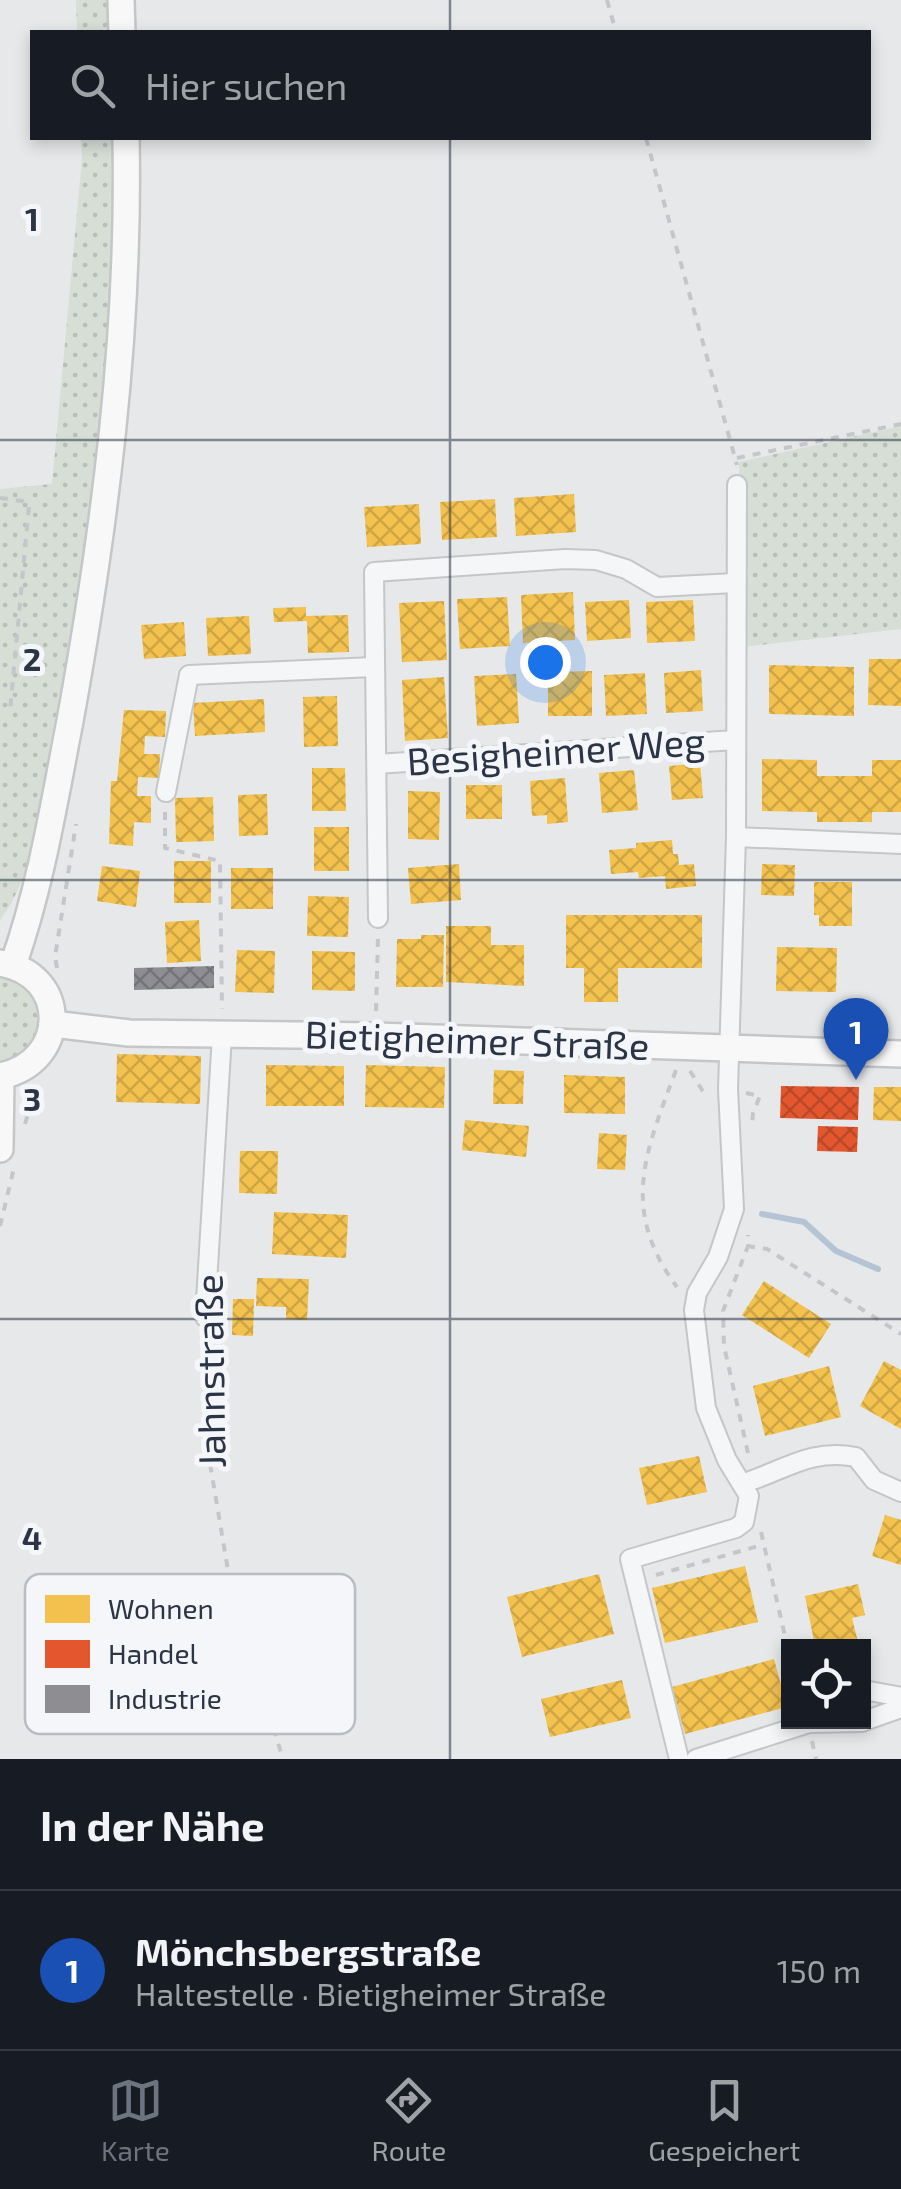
<!DOCTYPE html>
<html lang="de">
<meta charset="utf-8">
<style>
:root{--surface:#171b24;--page:#242831;--text:#f1f3f6;--muted:#9ea1a6;--line:#363941;--accent:#6c747f}
body{margin:0;font-family:"Exo 2",sans-serif;background:var(--page);color:var(--text)}
.controls{position:absolute;right:30px;bottom:30px;display:grid;overflow:hidden;border-radius:0px;box-shadow:0 5px 15px #0003}
.controls button{width:90px;height:90px;display:grid;place-items:center;padding:0;border:0;border-bottom:2px solid var(--line);background:var(--surface);color:var(--text);font:50px sans-serif}
.you{position:absolute;left:545px;top:662px;width:35px;height:35px;margin:-25px;border:8px solid #fff;border-radius:50%;background:#1a73e8;box-shadow:0 0 0 15px #1a73e833}
.badge{display:grid;place-items:center;width:65px;height:65px;border-radius:50%;background:var(--accent);color:#fff;font-size:32px;font-weight:700}
.pin{position:absolute;translate:-50% -82px;filter:drop-shadow(0 2px 5px #0008)}
.pin::after{content:'';position:absolute;top:52px;width:35px;height:30px;background:inherit;clip-path:polygon(0 0,100% 0,50% 100%)}
.list{margin:0;padding:0;list-style:none}
h2{display:flex;justify-content:space-between;align-items:center;height:130px;margin:0;padding:0 40px;font-size:42px}
h2 small{font-size:32px;font-weight:400;color:var(--muted)}
.list li{display:grid;grid-template-columns:65px 1fr auto;gap:30px;align-items:center;box-sizing:border-box;height:160px;padding:0 40px;border-top:2px solid var(--line)}
.list b{display:block;font-size:38px;white-space:nowrap}
.list p{margin:0;font-size:32px;white-space:nowrap;color:var(--muted)}
.list em{font-size:32px;font-style:normal;color:var(--muted)}
.icon{flex:none;width:55px;height:55px;fill:none;stroke:currentColor;stroke-width:2;stroke-linecap:round;stroke-linejoin:round}
.map{position:relative;flex:none;width:901px;height:1759px;overflow:hidden}
.search{position:absolute;background:var(--surface);box-shadow:0 5px 15px #0003;left:30px;right:30px;top:30px;height:110px;display:flex;align-items:center;gap:25px;box-sizing:border-box;padding:0 35px;border-radius:0px;color:var(--muted);font-size:38px}
.sheet{height:290px;background:var(--surface)}
nav{display:flex;justify-content:space-around;align-items:center;box-sizing:border-box;height:140px;border-top:2px solid var(--line);background:var(--surface);font-size:28px;color:var(--muted)}
nav a{display:grid;justify-items:center;gap:5px}
nav .on{color:var(--accent)}
.map>svg:first-child{display:block}
</style>
<div class="map">
<svg width="901" height="1759" viewBox="0 0 901 1759">
<defs>
<pattern id="grass-dots" width="8" height="8" patternUnits="userSpaceOnUse" patternTransform="scale(2.5)"><rect width="8" height="8" fill="#d6ded6"/><path d="M2 2h.1M6 6h.1" fill="none" stroke="#b8bfb9" stroke-width="1.8" stroke-linecap="round"/></pattern>
<pattern id="homes-cross-hatch" width="8" height="8" patternUnits="userSpaceOnUse" patternTransform="scale(2.5)"><rect width="8" height="8" fill="#f2c14e"/><path d="M0 0l8 8M0 8l8-8" fill="none" stroke="#d0a645"/></pattern>
<pattern id="shops-cross-hatch" width="8" height="8" patternUnits="userSpaceOnUse" patternTransform="scale(2.5)"><rect width="8" height="8" fill="#e4572e"/><path d="M0 0l8 8M0 8l8-8" fill="none" stroke="#b94929"/></pattern>
<pattern id="industry-cross-hatch" width="8" height="8" patternUnits="userSpaceOnUse" patternTransform="scale(2.5)"><rect width="8" height="8" fill="#8d8d92"/><path d="M0 0l8 8M0 8l8-8" fill="none" stroke="#737479"/></pattern>
</defs>
<rect width="100%" height="100%" fill="#e6e8ea"/>
<g fill="url(#grass-dots)">
<path d="M76,0H109L111,32H77Z"/>
<path d="M81,138H113C112,224 111,309 104,395C94,513 72,631 50,747C39,802 36,874 0,920V489L52,484L82,158Z"/>
<path d="M901,426V629L742,647L739,462Z"/>
<path d="M0,976C49,989 50,1050 0,1062Z"/>
</g>
<g fill="url(#homes-cross-hatch)">
<path d="M574,494L576,532L516,536L514,498Z"/>
<path d="M495,499L497,537L442,540L440,502Z"/>
<path d="M419,504L421,544L367,547L364,507Z"/>
<path d="M573,592L575,640L523,643L521,595Z"/>
<path d="M507,597L510,646L460,649L457,599Z"/>
<path d="M629,600L631,638L587,641L585,602Z"/>
<path d="M693,600L695,641L647,643L646,602Z"/>
<path d="M444,601L447,660L402,662L399,603Z"/>
<path d="M306,607V616L348,615L349,652L308,653L307,621L274,622L273,608Z"/>
<path d="M249,616L251,654L208,656L206,618Z"/>
<path d="M184,622L186,656L144,659L141,625Z"/>
<path d="M869,659H901V706L868,705Z"/>
<path d="M769,665L854,667V716L769,714Z"/>
<path d="M701,670L703,711L666,713L664,673Z"/>
<path d="M592,671V716H548V672Z"/>
<path d="M645,673L647,714L606,716L604,675Z"/>
<path d="M516,674L519,723L477,726L474,676Z"/>
<path d="M444,677L448,738L405,741L402,680Z"/>
<path d="M337,696L338,746L304,747L303,697Z"/>
<path d="M264,699L265,732L195,736L193,703Z"/>
<path d="M124,710L166,711L165,737L145,736L144,754H160L159,778L138,777L137,796H151V823L134,822L133,846L109,844L111,781H117Z"/>
<path d="M762,759L817,760V776H872V760H901V812H872V822H817V812L762,811Z"/>
<path d="M700,763L703,798L672,800L669,766Z"/>
<path d="M312,768H345L346,811H312Z"/>
<path d="M634,770L638,810L602,813L599,773Z"/>
<path d="M565,778L568,822L547,824V815L532,816L530,781Z"/>
<rect x="466" y="785" width="36" height="34"/>
<path d="M408,791L440,792L439,840L408,839Z"/>
<path d="M267,794L268,835L239,836L238,795Z"/>
<path d="M213,797L214,841L176,842L175,798Z"/>
<rect x="314" y="827" width="35" height="44"/>
<path d="M672,840L673,854H678L679,865L694,864L696,886L666,889L665,876L639,878L638,872L611,874L609,850L636,848V843Z"/>
<rect x="174" y="861" width="37" height="42"/>
<path d="M459,864L461,900L411,904L408,868Z"/>
<path d="M762,864L795,865L794,896L761,895Z"/>
<path d="M102,866L140,871L136,907L97,901Z"/>
<rect x="231" y="868" width="42" height="41"/>
<path d="M814,882H852V926H819V915H814Z"/>
<path d="M308,896L349,897L348,937L307,936Z"/>
<path d="M566,915H702V968H618V1002H584V968H566Z"/>
<path d="M199,920L201,961L167,963L165,922Z"/>
<path d="M446,926H491V945H524V986L446,982Z"/>
<path d="M421,935H444L443,987H396L397,939H421Z"/>
<path d="M777,947L837,948L836,992L776,991Z"/>
<path d="M237,950L275,951L274,993L235,992Z"/>
<path d="M312,951L355,952V991L312,990Z"/>
<path d="M117,1054L201,1056L200,1104L116,1102Z"/>
<path d="M266,1065L344,1066V1106H266Z"/>
<path d="M366,1065L445,1067L444,1108L365,1107Z"/>
<path d="M494,1070L524,1071L523,1104H493Z"/>
<path d="M564,1075L625,1077V1114L564,1113Z"/>
<path d="M874,1087H901V1121L873,1120Z"/>
<path d="M465,1120L529,1126L526,1157L462,1150Z"/>
<path d="M599,1133L627,1135L625,1170L597,1169Z"/>
<path d="M240,1151H278L277,1194L239,1193Z"/>
<path d="M274,1212L348,1215L346,1258L272,1254Z"/>
<path d="M257,1278L309,1279L307,1320L286,1319V1307L256,1306Z"/>
<path d="M764,1281L831,1324L809,1358L742,1315Z"/>
<path d="M233,1299H254L253,1336L232,1335Z"/>
<path d="M884,1361L901,1370V1429L860,1406Z"/>
<path d="M829,1366L841,1417L765,1436L753,1386Z"/>
<path d="M699,1456L707,1492L647,1505L639,1468Z"/>
<path d="M885,1515L901,1520V1565L872,1556Z"/>
<path d="M745,1566L758,1622L665,1643L652,1588Z"/>
<path d="M599,1574L614,1634L522,1657L507,1597Z"/>
<path d="M858,1584L865,1615L852,1618L859,1646H815L805,1596Z"/>
<path d="M774,1659L787,1707L685,1734L672,1687Z"/>
<path d="M622,1680L631,1718L550,1737L541,1699Z"/>
</g>
<g fill="url(#shops-cross-hatch)">
<path d="M781,1086L859,1087L858,1120L780,1118Z"/>
<path d="M818,1126L858,1127L857,1152L817,1151Z"/>
</g>
<path fill="url(#industry-cross-hatch)" d="M214,966V988L134,990V968Z"/>
<g fill="none" stroke-linecap="round" stroke-linejoin="round">
<path stroke="#b4c4d5" stroke-width="6" d="M762,1214L804,1222L836,1251L878,1269"/>
<g stroke="#c4c6c8" stroke-width="22">
<g id="street">
<path d="M377,764L735,740"/>
<path d="M166,792L189,675L374,667"/>
<path d="M736,837L901,844"/>
<path d="M378,918L374,572L565,559L596,560L626,569L657,587L735,583"/>
<path d="M205,1317L222,1035"/>
<path d="M744,1483C785,1470 811,1448 856,1457L874,1480L901,1492"/>
<path d="M864,1690L901,1697"/>
<path d="M864,1721L901,1708"/>
<path d="M679,1759L630,1559L736,1528L744,1522L749,1496L727,1460L706,1408L694,1310L697,1293L718,1257L734,1209L728,1089L736,837L737,485"/>
<path d="M696,1759L809,1723L862,1722"/>
</g>
</g>
<g stroke="#c4c6c8" stroke-width="30">
<g id="secondary">
<path d="M121,0L122,32"/>
<path d="M0,963C70,974 69,1063 0,1076"/>
<path d="M13,965C41,886 54,803 70,721C105,528 130,333 126,138"/>
<path d="M53,1024L129,1033L376,1036L901,1054"/>
<path d="M0,1149L1,1076"/>
</g>
</g>
<g stroke="#c5c6ca" stroke-width="4" stroke-dasharray="8 8" stroke-linecap="butt">
<path d="M607,0L616,32"/>
<path d="M646,138L737,465"/>
<path d="M737,458L901,424"/>
<path d="M0,498L22,501L29,506L10,711"/>
<path d="M165,812V848L220,861L222,1009"/>
<path d="M57,968L55,957L76,824"/>
<path d="M376,1011L378,936"/>
<path d="M676,1070C646,1151 619,1209 677,1287"/>
<path d="M690,1071L704,1093H707"/>
<path d="M746,1093L760,1096L753,1113L752,1126"/>
<path d="M25,1124L35,1090"/>
<path d="M0,1226L14,1168"/>
<path d="M747,1246L767,1249L901,1334"/>
<path d="M204,1337L205,1434L232,1594L283,1759"/>
<path d="M748,1453L724,1346L723,1311L748,1246V1235"/>
<path d="M761,1532L788,1649"/>
<path d="M656,1575L762,1545"/>
<path d="M812,1741L816,1759"/>
</g>
<use href="#street" stroke="#f5f6f7" stroke-width="18"/>
<use href="#secondary" stroke="#f8f8f8" stroke-width="25"/>
</g>
<path fill="none" stroke="#2b3545" stroke-width="2.5" stroke-opacity="0.55" d="M450,0V32M450,138V1759M0,440H901M0,880H901M0,1319H901"/>
<g text-anchor="middle" stroke-width="10" stroke-linejoin="round" paint-order="stroke">
<g font-size="38" fill="#2b3545" stroke="#f4f6f9">
<text transform="translate(556 752) rotate(-4)" y="13">Besigheimer Weg</text>
<text transform="translate(477 1041) rotate(2)" y="13">Bietigheimer Straße</text>
<text transform="translate(211 1371) rotate(-91)" y="13">Jahnstraße</text>
</g>
</g>
<rect x="25" y="1574" width="330" height="160" rx="15" fill="#f4f6f9" stroke="#b8bcc3" stroke-width="2.5"/>
<rect x="45" y="1595" width="45" height="28" fill="#f2c14e"/>
<rect x="45" y="1640" width="45" height="28" fill="#e4572e"/>
<rect x="45" y="1685" width="45" height="28" fill="#8d8d92"/>
<g font-size="28" fill="#2b3545">
<text x="108" y="1619">Wohnen</text>
<text x="108" y="1664">Handel</text>
<text x="108" y="1709">Industrie</text>
</g>
<g font-size="32" text-anchor="middle" font-weight="bold" fill="#2b3545" stroke="#f4f6f9" stroke-width="10" stroke-linejoin="round" paint-order="stroke">
<text x="32" y="231">1</text>
<text x="32" y="671">2</text>
<text x="32" y="1111">3</text>
<text x="32" y="1550">4</text>
</g>
</svg>
<div class="controls">
<button><svg class="icon" aria-label="locate" viewBox="0 0 24 24"><circle cx="12" cy="12" r="6"/><path d="M12 2v4M12 18v4M2 12h4M18 12h4"/></svg></button>
</div>
<div class="you"></div>
<div class="pin badge" style="left:856px;top:1080px;background:#1a4fb4">1</div>
<div class="search"><svg class="icon" aria-label="search" viewBox="0 0 24 24"><circle cx="10" cy="10" r="6"/><path d="M15 15l6 6"/></svg>Hier suchen</div>
</div>
<section class="sheet">
<h2>In der Nähe<small></small></h2>
<ul class="list">
<li><span class="badge" style="background:#1a4fb4">1</span><div><b>Mönchsbergstraße</b><p>Haltestelle · Bietigheimer Straße</p></div><em>150 m</em></li>
</ul>
</section>
<nav>
<a class="on"><svg class="icon" aria-label="map" viewBox="0 0 24 24"><path d="M3 6l6-2 6 2 6-2v14l-6 2-6-2-6 2zM9 4v14M15 6v14"/></svg>Karte</a>
<a><svg class="icon" aria-label="directions" viewBox="0 0 24 24"><path d="M12 3l9 9-9 9-9-9zM9 14v-3h6M13 9l2 2-2 2"/></svg>Route</a>
<a><svg class="icon" aria-label="saved" viewBox="0 0 24 24"><path d="M7 4h10v16l-5-4-5 4z"/></svg>Gespeichert</a>
</nav>
